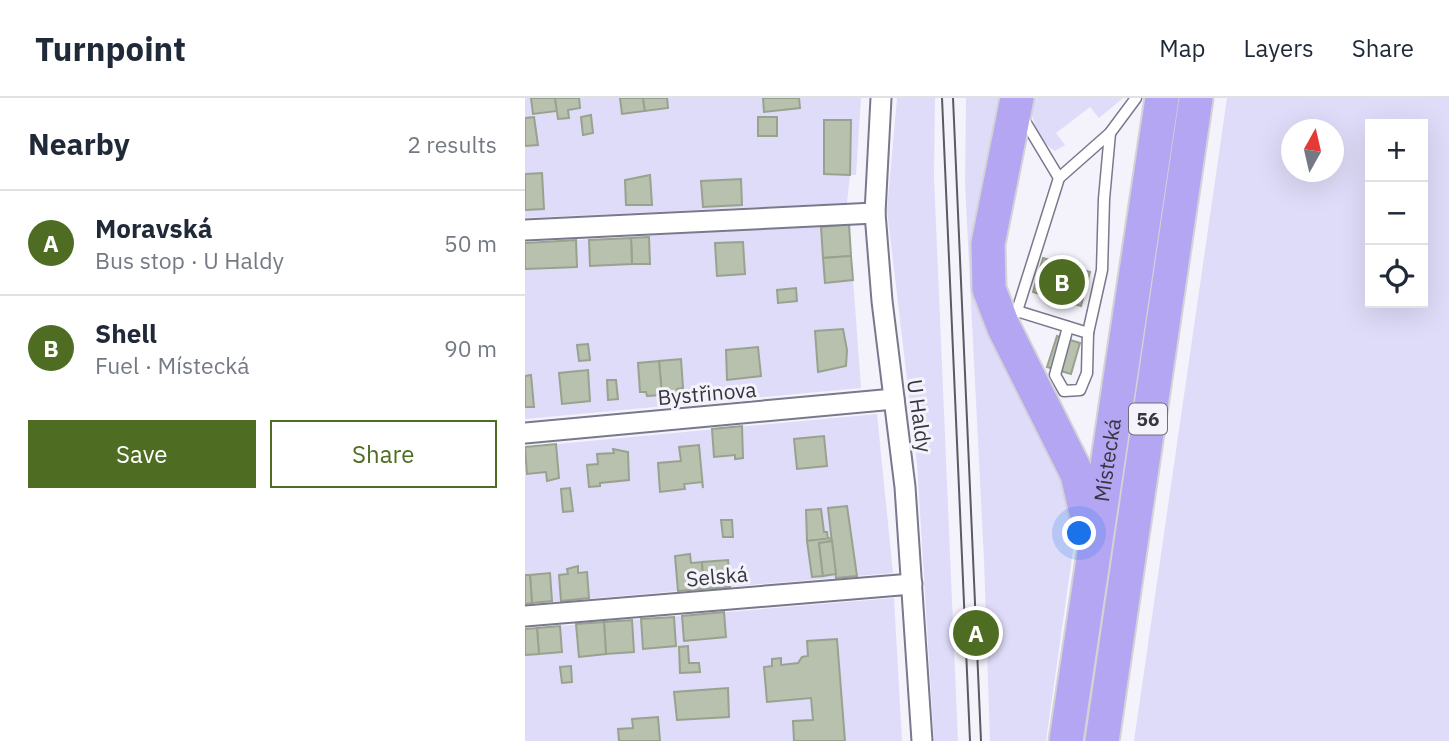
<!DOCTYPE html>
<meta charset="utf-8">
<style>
:root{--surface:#fff;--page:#f6f6f7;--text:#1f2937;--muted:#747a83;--line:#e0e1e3;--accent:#4f6d22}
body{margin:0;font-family:"IBM Plex Sans",sans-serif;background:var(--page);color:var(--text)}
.controls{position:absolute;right:21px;top:21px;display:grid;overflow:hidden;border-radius:0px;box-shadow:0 7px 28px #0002}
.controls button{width:63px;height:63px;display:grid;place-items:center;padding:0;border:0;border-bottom:2px solid var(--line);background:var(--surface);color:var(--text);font:35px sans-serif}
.compass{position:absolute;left:756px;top:21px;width:63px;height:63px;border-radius:50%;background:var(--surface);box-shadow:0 7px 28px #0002;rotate:8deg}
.you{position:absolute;left:555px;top:436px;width:24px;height:24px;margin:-18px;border:5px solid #fff;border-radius:50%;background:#1a73e8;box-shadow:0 0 0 10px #1a73e833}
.badge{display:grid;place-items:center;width:46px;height:46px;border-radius:50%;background:var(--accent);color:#fff;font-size:23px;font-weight:700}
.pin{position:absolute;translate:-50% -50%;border:4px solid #fff;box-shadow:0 2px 7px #0006}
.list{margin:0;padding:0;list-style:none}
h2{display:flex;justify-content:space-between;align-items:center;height:91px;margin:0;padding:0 28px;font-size:30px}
h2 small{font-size:23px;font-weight:400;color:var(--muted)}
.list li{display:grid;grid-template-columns:46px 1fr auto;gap:21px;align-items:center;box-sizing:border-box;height:105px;padding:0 28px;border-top:2px solid var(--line)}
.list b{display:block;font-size:26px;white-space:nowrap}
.list p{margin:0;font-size:23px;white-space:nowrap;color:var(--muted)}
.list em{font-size:23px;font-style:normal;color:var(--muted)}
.actions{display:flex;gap:14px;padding:21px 28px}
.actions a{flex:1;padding:16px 0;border:2px solid var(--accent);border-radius:0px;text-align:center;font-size:24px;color:var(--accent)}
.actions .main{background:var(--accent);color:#fff}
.icon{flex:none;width:38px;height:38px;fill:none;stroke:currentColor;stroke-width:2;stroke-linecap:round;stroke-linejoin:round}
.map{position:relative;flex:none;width:924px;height:643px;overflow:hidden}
header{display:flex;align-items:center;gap:42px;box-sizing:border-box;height:98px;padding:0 35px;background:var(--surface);border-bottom:2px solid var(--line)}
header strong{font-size:33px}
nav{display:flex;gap:38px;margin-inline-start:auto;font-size:24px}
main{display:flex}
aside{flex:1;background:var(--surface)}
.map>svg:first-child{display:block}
</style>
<header>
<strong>Turnpoint</strong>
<nav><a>Map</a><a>Layers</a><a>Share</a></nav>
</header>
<main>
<aside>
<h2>Nearby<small>2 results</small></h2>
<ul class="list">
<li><span class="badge">A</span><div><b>Moravská</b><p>Bus stop · U Haldy</p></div><em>50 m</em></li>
<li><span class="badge">B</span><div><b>Shell</b><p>Fuel · Místecká</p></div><em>90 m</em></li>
</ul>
<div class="actions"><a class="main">Save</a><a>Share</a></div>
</aside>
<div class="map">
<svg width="924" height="643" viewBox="0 0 924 643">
<rect width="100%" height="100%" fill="#f4f3fc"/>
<g fill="#dfdcf9" fill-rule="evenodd">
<path d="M0,0H336L331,77H325L322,105L0,120Z"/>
<path d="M372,0H410L409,79L433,643H409L392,366L362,112Z"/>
<path d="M441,0H479L451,137L554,410L521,643H465L459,462L440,86Z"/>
<path d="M504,0H598L574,20L565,9L531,35L540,47L530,53C514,44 505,18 504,0Z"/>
<path d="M702,0H924V643H609ZM845,26H898V205H845ZM766,32H808V74H766Z"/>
<path d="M324,126L336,290L0,321V145Z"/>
<path d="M352,316L368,475L0,506V349Z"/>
<path d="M369,500L377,643H0V531Z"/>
</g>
<g fill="#b7c1ad" stroke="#98a28e" stroke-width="2">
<path d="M6,0H30L32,13L8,16Z"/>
<path d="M30,0H54L55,10L43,12L44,20L33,21Z"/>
<path d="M95,0H118L120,13L97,16Z"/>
<path d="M118,0H142L143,10L120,13Z"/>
<path d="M238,0H274L275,10L239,14Z"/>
<path d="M66,17L68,35L58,37L56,19Z"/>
<path d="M9,19L13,47L0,48V20Z"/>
<rect x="233" y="19" width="19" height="19"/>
<path d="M299,22H326L325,77L299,76Z"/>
<path d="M17,75L19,111L0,112V76Z"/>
<path d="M125,77L127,107H101L100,82Z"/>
<path d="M216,81L217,107L178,109L176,83Z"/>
<path d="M324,126L326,158L298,160L296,129Z"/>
<path d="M124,139L125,166H107L106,140Z"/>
<path d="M106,140L107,166L65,168L64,142Z"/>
<path d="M51,142L52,169L0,171V145Z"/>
<path d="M218,144L220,176L192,178L190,145Z"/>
<path d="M326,158L328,182L300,185L298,160Z"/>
<path d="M518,160L565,174L556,208L508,194Z"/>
<path d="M271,190L272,203L253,205L252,192Z"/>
<path d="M318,231L322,252L321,268L293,274L290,233Z"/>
<path d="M532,238L555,245L546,276L522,269Z"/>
<path d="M63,246L65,262L54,263L52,247Z"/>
<path d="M233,249L236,278L202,282L201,252Z"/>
<path d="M156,261L158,290L152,291L153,295L137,297L134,263Z"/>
<path d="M134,263L137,297L122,298L121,294H115L113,265Z"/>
<path d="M63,272L65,303L37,306L34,275Z"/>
<path d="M6,277L9,309H0V278Z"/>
<path d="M82,282H91L93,301L83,302Z"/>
<path d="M217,328L218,360L210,361V357L189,359L187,331Z"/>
<path d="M299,338L302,368L272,371L269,341Z"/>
<path d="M31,346L34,380L22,383L21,374L2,376L0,349Z"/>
<path d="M174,347L178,390L177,384L159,386L160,391L135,394L133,365L156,363L154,349Z"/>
<path d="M88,351L103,354L104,382L75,385V388L64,389L62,367L73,366L72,356L89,355Z"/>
<path d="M45,390L48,413L38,414L36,391Z"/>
<path d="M322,408L332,478L311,480L303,410Z"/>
<path d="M296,411L299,434H302L303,441L282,443L281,412Z"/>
<path d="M196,422H207L208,439H198Z"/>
<path d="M306,440L307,443L294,445L298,478L287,479L282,443Z"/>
<path d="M307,443L311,476L298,478L294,445Z"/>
<path d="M165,456L166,465L177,464L179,491L153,493L150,458Z"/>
<path d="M203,462L205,489L179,491L177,464Z"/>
<path d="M53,468V475L62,474L64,500L36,503L34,477L43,476L42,471Z"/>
<path d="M25,475L27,503L7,505L5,477Z"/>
<path d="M0,477H5L7,505L0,506Z"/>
<path d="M199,514L201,539L159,543L157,518Z"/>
<path d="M149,519L151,548L118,551L116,521Z"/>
<path d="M107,522L109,554L81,556L79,524Z"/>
<path d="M79,524L81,556L54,559L51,526Z"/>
<path d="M35,528L37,554L14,556L12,530Z"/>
<path d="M12,530L14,556L0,557V531Z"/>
<path d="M312,541L320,643H269L268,623L288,622L286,600L242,604L239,569L247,568V561L256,560V567L273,565L277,559L283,558L282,543Z"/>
<path d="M163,548L164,565H174L175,574L155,575L154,549Z"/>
<path d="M46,568L47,584L37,585L35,569Z"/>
<path d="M203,590L204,619L152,622L149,594Z"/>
<path d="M133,619L135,643H94L93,631L108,630L107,621Z"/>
</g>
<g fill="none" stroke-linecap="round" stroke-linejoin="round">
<g stroke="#7a788c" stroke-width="13">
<g id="service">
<path d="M498,20L534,80"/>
<path d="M492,213L563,235"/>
<path d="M484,224L492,213L534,80L585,35L611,0"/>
<path d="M543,229L530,277L539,293L555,292L562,275L563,235L577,172L579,101L585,35"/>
</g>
</g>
<g stroke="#7a788c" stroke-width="23">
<g id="minor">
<path d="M356,0L350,115L357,203L380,389L397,643"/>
<path d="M0,132L350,115"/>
<path d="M0,335L369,301"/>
<path d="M0,518L387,486"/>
</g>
</g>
<g stroke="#d3d3d5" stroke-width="37">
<g id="trunk">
<path d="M492,0L463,146L464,191L479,230L552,376L564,428"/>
<path id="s1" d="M541,643L637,0"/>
<path d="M577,643L671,0"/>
</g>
</g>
<use href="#service" stroke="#fff" stroke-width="10"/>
<use href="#minor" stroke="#fff" stroke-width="19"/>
<use href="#trunk" stroke="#b4a6f3" stroke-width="33"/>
<g stroke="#5b5a63" stroke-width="2">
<path d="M417,0L445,643"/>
<path d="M428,0L456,643"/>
</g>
</g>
<g text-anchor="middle" stroke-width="6" stroke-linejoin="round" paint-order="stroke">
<rect fill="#f4f3fc" stroke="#706f78" stroke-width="2" x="604" y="305.5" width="38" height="31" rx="5"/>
<g font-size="19" font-weight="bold" fill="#37363f">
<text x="623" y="328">56</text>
</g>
<g font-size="21" fill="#37363f" stroke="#f4f3fc">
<text transform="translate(182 296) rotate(-5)" y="7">Bystřinova</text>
<text transform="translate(394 318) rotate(82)" y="7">U Haldy</text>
<text dy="7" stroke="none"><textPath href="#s1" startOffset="284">Místecká</textPath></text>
<text transform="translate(192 479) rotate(-5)" y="7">Selská</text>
</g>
</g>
</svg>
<div class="controls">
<button>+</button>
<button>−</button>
<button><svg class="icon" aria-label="locate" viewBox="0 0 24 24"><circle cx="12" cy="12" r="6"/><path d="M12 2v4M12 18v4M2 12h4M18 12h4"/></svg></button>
</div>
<svg class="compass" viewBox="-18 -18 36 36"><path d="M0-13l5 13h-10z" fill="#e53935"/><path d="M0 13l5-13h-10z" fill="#747a83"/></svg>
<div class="you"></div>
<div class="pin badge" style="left:451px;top:535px">A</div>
<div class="pin badge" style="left:537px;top:184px">B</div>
</div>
</main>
